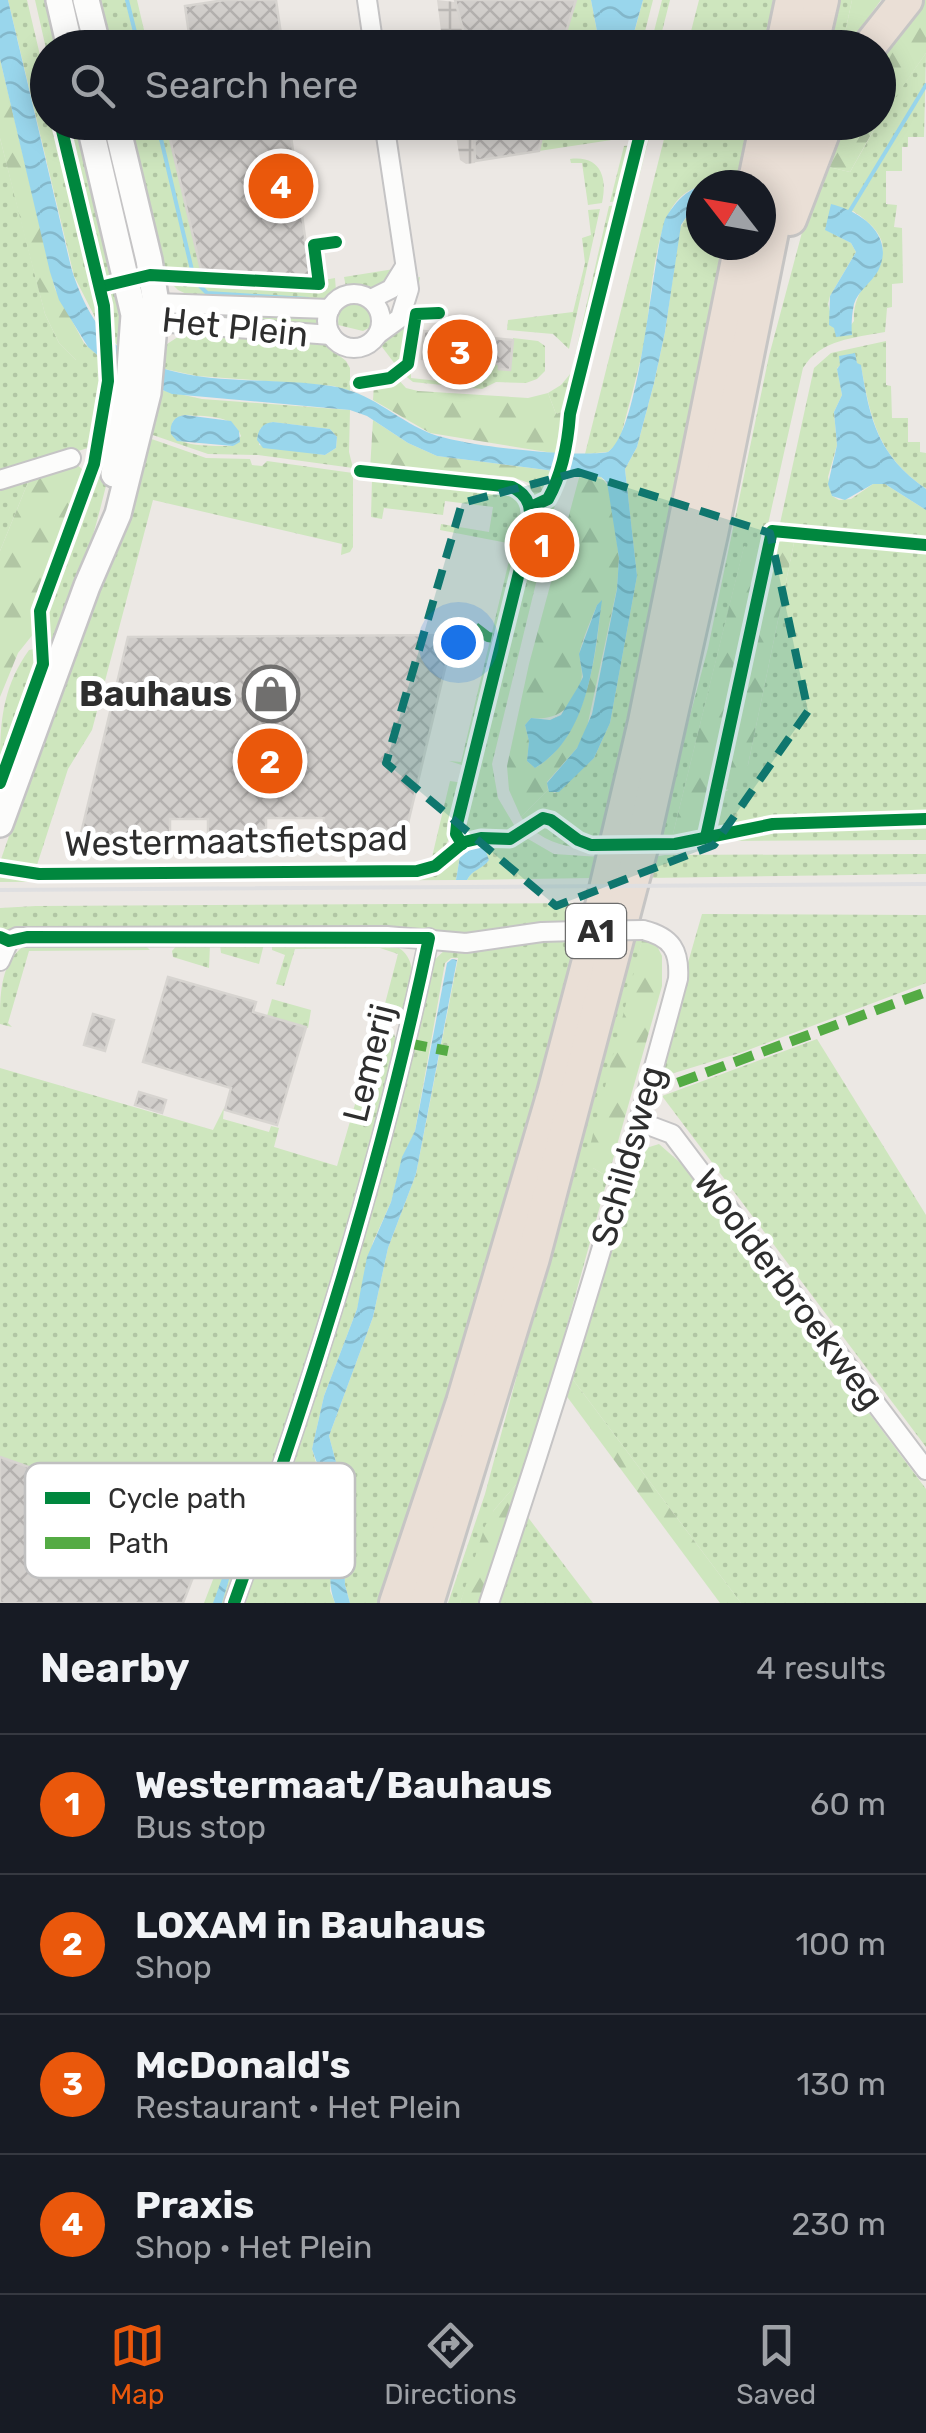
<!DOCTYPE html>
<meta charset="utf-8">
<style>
:root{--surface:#171b24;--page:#242831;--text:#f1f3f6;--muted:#9ea1a6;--line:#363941;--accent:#ea580c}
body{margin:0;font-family:Rubik,sans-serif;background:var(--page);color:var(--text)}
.compass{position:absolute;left:686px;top:170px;width:90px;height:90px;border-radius:50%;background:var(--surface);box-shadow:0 5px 25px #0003;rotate:301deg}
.you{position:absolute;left:458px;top:642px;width:35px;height:35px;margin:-25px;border:8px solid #fff;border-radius:50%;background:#1a73e8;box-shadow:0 0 0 15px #1a73e833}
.badge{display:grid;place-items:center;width:65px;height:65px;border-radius:50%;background:var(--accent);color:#fff;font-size:32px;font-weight:700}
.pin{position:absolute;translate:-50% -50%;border:5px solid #fff;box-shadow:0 2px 10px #0006}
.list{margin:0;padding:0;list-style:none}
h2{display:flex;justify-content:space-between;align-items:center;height:130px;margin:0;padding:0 40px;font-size:42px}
h2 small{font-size:32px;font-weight:400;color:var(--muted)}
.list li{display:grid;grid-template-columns:65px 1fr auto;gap:30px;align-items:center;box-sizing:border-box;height:140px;padding:0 40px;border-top:2px solid var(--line)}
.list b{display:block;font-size:38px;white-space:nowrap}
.list p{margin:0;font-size:32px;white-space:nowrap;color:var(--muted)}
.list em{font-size:32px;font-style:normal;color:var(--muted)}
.icon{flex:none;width:55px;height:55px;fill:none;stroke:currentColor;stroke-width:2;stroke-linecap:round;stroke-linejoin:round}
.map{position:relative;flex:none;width:926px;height:1603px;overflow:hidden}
.search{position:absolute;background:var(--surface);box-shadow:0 5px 25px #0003;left:30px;right:30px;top:30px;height:110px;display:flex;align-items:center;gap:25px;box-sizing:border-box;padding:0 35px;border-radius:55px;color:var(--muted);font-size:38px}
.sheet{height:690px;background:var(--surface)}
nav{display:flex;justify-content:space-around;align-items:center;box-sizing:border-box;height:140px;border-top:2px solid var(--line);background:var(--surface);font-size:28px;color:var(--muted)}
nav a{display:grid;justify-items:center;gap:5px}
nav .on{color:var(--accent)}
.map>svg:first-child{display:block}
</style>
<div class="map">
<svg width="926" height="1603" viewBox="0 0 926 1603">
<defs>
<pattern id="grass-dots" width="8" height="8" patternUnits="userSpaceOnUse" patternTransform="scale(2.5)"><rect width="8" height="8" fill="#cee6be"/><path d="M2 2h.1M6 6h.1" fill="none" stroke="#b1c6a4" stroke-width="1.8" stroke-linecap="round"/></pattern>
<pattern id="forest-firs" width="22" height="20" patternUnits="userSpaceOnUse" patternTransform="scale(2.5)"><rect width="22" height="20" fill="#cee6be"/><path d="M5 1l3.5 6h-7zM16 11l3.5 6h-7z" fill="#b1c6a4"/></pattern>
<pattern id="plaza-grid" width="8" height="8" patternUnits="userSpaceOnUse" patternTransform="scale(2.5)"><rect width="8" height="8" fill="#dad6d2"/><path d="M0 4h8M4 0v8" fill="none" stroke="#bbb8b5"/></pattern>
<pattern id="water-waves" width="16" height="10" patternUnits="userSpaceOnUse" patternTransform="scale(2.5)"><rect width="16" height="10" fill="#99d6ec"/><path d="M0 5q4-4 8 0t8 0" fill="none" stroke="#84b8cb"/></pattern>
<pattern id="building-cross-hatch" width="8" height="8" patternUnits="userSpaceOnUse" patternTransform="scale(2.5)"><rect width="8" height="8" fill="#d1cecb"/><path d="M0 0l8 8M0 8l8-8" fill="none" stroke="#b4b1af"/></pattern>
</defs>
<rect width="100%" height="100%" fill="#ece8e4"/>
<g fill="url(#grass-dots)" fill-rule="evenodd">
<path d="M8,0H27L47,85L48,122L57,123L97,290L101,329L74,276Z"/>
<path d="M35,0H48L59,47L48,48L47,53Z"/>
<path d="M95,0H137L148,47H106Z"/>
<path d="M576,0H591L600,47L561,48Z"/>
<path d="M643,0H653L641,47L630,48Z"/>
<path d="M662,0H670L658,47H650Z"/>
<path d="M699,0H773L765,47H687Z"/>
<path d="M838,0H852L842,47L828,48Z"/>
<path d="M926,53L924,137H908V147H902V171H886V204L897,205L894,227L902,228L903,283L892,284V307L887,308L885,332C854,338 821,339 803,368L762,551L744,547L671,842L657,840L708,648L769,356L820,165L850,172L883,114ZM853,211C921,256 850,272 854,321L851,325L834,327L828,304L830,296L856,252L851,243L826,230Z"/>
<path d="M64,123H77L116,280L102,279Z"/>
<path d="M124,123H166L202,276L163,273Z"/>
<path d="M545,123H593L602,129L611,123H622L618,139L539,151Z"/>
<path d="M647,123H653L572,437L574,411Z"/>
<path d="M668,123H751L739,185H723L724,182C705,184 689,186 676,202C653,229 651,307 644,344C637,377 628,409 619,442L608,452L585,454Z"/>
<path d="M0,138L45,314L59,343L76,360L84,343C89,348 98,354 101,360C112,380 99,426 91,447L36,464L29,462L0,470Z"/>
<path d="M634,145L620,201L610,202L624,146Z"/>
<path d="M570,159C600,155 608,177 602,203L588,205L582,163H571Z"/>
<path d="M619,205L567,410L556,414L548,393L561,385L571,373L609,206Z"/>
<path d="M701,207V245H728L604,840L591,842C564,830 556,801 525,822L521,817L548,790L555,793L594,758L610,723L637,576L625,469L637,447L654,383L665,332L680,228L687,216Z"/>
<path d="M600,209L569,349L553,334L507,330L508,320L573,312L585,263L582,238L591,235L588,210Z"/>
<path d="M395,252L397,268L392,281L373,291L346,287L344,277L394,269Z"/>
<path d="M420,277L407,359L398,368L379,343L416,278Z"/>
<path d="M335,278L336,291L321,300L193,297L178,290L169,281L325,290L324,280Z"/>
<path d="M117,287L124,319L123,350L114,342L106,294Z"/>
<path d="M348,304C363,303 380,311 369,328L363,331L338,325L339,311Z"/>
<path d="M294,310L320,314L321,326L169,313L262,316Z"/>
<path d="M184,333L325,344L346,361L350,368V392L334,386L197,376L160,368L164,346Z"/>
<path d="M513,338L538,341L545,346V371L537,379L526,383L496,382L482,389L413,382L403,374L411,366V378L476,385L478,362L500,364L510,369Z"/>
<path d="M886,341V385L891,386L892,418H908V442H920V452L926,453V489C878,455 871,421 861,366L857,364L855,354L837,368L842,395L834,412L837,445L828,477L832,496L839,500L851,499L873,484H885L926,510V542L779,528L814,368L831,353Z"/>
<path d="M156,389L202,399L350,410L349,452L353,468L258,455L208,454L144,432ZM183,415C204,417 233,413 241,436L233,446C214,445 163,450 173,421ZM272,422L330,429L337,437L336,448L325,455L259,445L260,429Z"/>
<path d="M108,431L117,433C103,511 80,583 51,657L47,627L49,610L102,465Z"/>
<path d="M143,436L206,458L250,459L252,465L262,466L267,461L353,473V547L350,552L341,555L342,544L153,500L92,730L68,769L37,865L422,864L432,857L450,781L464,783C457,812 453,859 419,866L40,868L0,862L76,644Z"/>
<path d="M378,474L507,490L517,494L525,503L527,527L468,767L449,761L461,762L513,544L440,530L441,524L489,532L493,507L445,501L443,515L384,508L382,519L371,517L372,479H378Z"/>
<path d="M31,475L0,551V487Z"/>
<path d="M562,476L492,764L498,798L517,830L502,836L468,832L462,825L531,546L535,515L551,502Z"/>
<path d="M795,538L926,549V814L773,820L720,829L713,824L720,789L727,791L748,765Z"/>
<path d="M34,649V665L0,757C0,717 5,683 29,650Z"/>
<path d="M926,823V840L725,841L666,848L769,829Z"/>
<path d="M538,824C557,823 573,844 590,848C567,848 550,843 531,829Z"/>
<path d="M523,836L554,854L600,857L595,878L467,880C472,870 481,868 489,860L482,847L460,856L456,880L0,882V873L3,872L39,879L417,876C445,871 445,856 467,847C486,839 505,849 523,836Z"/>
<path d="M926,854V874L648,878L653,857L665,855Z"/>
<path d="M585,903L580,923C527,930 476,939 422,929L0,931V908L36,906Z"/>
<path d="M702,914L926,915V983L743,1052L661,1077L656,1074Z"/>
<path d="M540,939H577C521,1163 458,1386 377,1603H350L345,1585L344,1559L350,1515L329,1436L373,1317L388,1248L416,1174L458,958H451L445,963L415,1131L403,1157L391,1202L373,1242L357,1309L324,1396L312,1449L335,1527L330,1591L335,1603H240L431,963L446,949Z"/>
<path d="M634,940H642L593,1168L608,1177L534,1445L523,1477L494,1510L460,1603H448L485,1494Z"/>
<path d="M264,944L259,964L221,953L220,945Z"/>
<path d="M272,944H392C423,958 410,988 406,1014L398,1020L382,1015L398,954L380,948L295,949L284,986L276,984L285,955L272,950Z"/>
<path d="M145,945L150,950L29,951L8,1023L12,1027L0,1024C0,995 0,963 24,946Z"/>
<path d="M177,945H210L209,968L173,957L172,951Z"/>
<path d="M272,999L311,1010L308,1028L267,1016Z"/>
<path d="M377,1029L394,1034L398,1045L314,1338L255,1521L244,1523L202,1511L196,1526L0,1457V1068L213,1130L224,1108L223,1119L269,1132L271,1126L279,1128L274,1147L337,1166Z"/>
<path d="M817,1039L926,1215V1447L662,1096Z"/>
<path d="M659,1144L684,1166L926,1489V1603H741L571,1377L620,1220L636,1157L643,1149Z"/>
<path d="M527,1516L593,1603H499Z"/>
<path d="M229,1538L243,1543L246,1550L227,1603H204Z"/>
</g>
<g fill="url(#forest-firs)" fill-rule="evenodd">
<path d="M852,0H881L847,47H842Z"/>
<path d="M918,0H926V53L879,121V49Z"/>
<path d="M0,59L55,289L84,343L77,361L59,343L45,314L24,234L0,138Z"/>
<path d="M878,122L850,172L820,165L837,123Z"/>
<path d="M397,378L406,388L418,391L528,398L548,393L556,414L567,410L559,454L430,433L373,400L374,384Z"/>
<path d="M373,420L408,443L437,456L554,471C551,483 549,497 537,502L533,500L529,483L512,477L380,466L370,470Z"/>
<path d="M75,463L83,470L84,477L38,605L34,633L18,653L0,697V551L31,475Z"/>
<path d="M580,474L601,477L609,487L619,558L617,588L586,732L577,748L547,782L548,790L521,817L509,790L507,766L529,664ZM601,602C597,655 586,739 535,768L527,761L529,741L525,725L531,718C557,721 574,708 581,681C584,671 578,661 580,650C584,635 591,620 597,605Z"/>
<path d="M780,537L795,538L748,765L736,790L720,789L774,540Z"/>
<path d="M744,546L762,551L703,824L701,830L686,839L671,842Z"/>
<path d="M642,940L656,944L662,956V986L608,1177L593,1168L587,1158Z"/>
<path d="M571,1377L741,1603H720L565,1394Z"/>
<path d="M523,1477L480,1603H460L485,1526L494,1510Z"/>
</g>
<g fill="url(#plaza-grid)">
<path d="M437,0L455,2L468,47H443Z"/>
<path d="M454,123H474L475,163L466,164L460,160Z"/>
</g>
<g fill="url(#water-waves)">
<path d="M0,0H8L71,267C80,297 96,332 123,350C184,390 262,375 331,386C371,392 393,417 427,432C458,446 574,458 608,452C641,429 651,263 665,219C680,194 695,183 724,181L723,185H701V207L687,216L681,225L665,332L654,383L637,447L625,469L637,576L610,723L594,758L559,792H549L547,783L577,748L592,714L617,589L619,558L607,482L601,477L437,456L408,443L367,416L350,410L172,394L115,370L88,347L59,300L50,272L0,59Z"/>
<path d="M591,0H643L630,47H600Z"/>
<path d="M831,204C861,211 896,236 878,271C871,283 858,291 854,304C852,313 851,326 852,335L836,337L834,328L829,325L830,296L856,252L851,243L825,230Z"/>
<path d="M855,353L857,363L861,365C870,421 878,455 926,489V510L885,484H873L845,500L832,496L828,484L837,445L834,412L842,395L837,369L840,365L839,356Z"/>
<path d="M185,415L231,421L239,431L240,442L233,446L177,441L171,434C169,423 175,416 185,415Z"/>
<path d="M273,422L330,429L337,437L336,448L325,455L263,448L257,440C258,430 262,423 273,422Z"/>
<path d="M602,600C594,657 590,736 535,768L527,761L529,741L525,725L531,718L550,720L561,715L578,687L583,677L579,654L597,605Z"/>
<path d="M476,846L485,849L489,860C482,870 472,869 467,880H456L460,856Z"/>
<path d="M452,959L457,960L416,1174L388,1248L373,1317L329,1436L350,1515L344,1559L345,1585L350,1603H335C324,1576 336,1552 335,1525C334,1500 320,1473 312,1449L324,1396L357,1309L367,1257L391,1202L402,1157L415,1131L447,963Z"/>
<path d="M238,1549L222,1603H213L232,1551Z"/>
</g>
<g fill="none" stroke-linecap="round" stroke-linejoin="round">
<g stroke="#99d6ec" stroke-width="4">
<path d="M127,0L139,48"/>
<path d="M157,122L192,270"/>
<path d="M848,214L926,85"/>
<path d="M199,285L207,293L308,299"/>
</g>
</g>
<g fill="url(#building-cross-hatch)" stroke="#d7d4d0" stroke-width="2.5">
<path d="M225,0H276L283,48H191L185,6Z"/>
<path d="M455,0H576L561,48H468Z"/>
<path d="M166,122H289L311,280L202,274Z"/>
<path d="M474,122H545L539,151L475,161Z"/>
<path d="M424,331L513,340L510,370L499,369V364L475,362L474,367L422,359Z"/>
<path d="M453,635L403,844L324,845V818H266V829H260V845L208,846V819H170V845L78,846L128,637Z"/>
<path d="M168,977L256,1002L253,1012L306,1027L277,1125L225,1110L231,1088L143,1062Z"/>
<path d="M93,1014L114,1020L105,1051L84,1045Z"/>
<path d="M139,1092L166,1100L162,1113L135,1105Z"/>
<path d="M0,1457L211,1531L183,1603H0Z"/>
</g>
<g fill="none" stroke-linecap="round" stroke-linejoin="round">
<g stroke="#c5c4c5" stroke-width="22">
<g id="minor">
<path d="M367,0L374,48"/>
<circle cx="354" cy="321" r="27"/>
<path d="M371,299L391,289L404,268"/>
<path d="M147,308L156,303L330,309"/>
<path d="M143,318L156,322L331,335"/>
<path d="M378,334L400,318L409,289L384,122"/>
<path d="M0,480L71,458"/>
<path d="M0,961L9,941L17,937L387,936L466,943L542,932L576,931"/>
<path d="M640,1122L672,1134L926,1470"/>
<path d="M234,1603C312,1386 382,1164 429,938"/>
<path d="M489,1603C558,1397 622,1189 678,979C680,951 672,937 643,930"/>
</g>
</g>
<g stroke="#c5c4c5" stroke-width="30">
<g id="secondary">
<path d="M59,0L70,48"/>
<path d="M86,0L98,48"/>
<path d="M89,122L134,315L129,383L114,474"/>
<path d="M0,824L87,586L118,514L148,393L156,303L149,260L116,122"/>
</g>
</g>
<g stroke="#c6c5c4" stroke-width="38">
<g id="motorway">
<path d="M782,48L792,0"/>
<path d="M811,48L822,0"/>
<path d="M868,48L906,0"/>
<path d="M754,185L767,122"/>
<path d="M790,219L827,122"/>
<path d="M396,1603L463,1402L554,1093L592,949L645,722L741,245"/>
<path d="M427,1603L533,1258L643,840L711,534L794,122"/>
</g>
</g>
<use href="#minor" stroke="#fcfcfb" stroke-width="18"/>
<use href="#secondary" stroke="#fcfcfb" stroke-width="25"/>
<use href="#motorway" stroke="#eadfd6" stroke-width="32"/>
<path stroke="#dfdfe1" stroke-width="4" d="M0,890L926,884"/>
<g stroke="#c5c4c5" stroke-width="22" stroke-linecap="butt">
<path id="minor-bridge" d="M576,931L643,930"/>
</g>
<use href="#minor-bridge" stroke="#fcfcfb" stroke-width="18"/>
<g stroke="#54ab44" stroke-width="10" stroke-dasharray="20 10" stroke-linecap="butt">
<path d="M475,627L488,637L503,640"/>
<path d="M407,1043L448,1051"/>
<path d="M649,1089H661L926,992"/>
</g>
<g stroke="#fff" stroke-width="19">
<g id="cycleway">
<path d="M100,287L150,275L319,284L314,245L336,242"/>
<path d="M359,383L390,378L408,364L416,314L439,313"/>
<path d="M360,471L512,487C531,496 531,510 530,528L457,824L456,834L462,844"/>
<path d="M531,507L548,499C562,474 568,442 570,414L643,122"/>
<path d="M0,783L43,664L40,611L94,464L108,381L104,306L60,122"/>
<path d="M706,837L772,531L926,545"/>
<path d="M0,868L39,874L417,871L435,866L464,842L481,838L510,839L543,818L551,820L578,840L591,845L675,844L773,824L926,819"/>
<path d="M0,937L9,941L27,937L429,938C382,1164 312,1386 234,1603"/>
</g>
</g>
<use href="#cycleway" stroke="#00873e" stroke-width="12"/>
</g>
<path fill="#0f766e" fill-opacity="0.2" stroke="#0f766e" stroke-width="8" stroke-dasharray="20 12" stroke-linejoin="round" d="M578,472L770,533L808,711L714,845L556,906L386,763L462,503Z"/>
<defs>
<g id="shop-ring" transform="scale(2.875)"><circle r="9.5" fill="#fff" stroke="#706f6e" stroke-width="1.5"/><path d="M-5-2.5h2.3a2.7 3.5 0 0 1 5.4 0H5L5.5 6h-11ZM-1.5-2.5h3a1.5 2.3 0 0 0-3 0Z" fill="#706f6e"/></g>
</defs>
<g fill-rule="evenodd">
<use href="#shop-ring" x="271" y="694"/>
</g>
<g text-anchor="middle" stroke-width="10" stroke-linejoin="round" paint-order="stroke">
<rect fill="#fff" stroke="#6d6d6d" stroke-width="2.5" x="566" y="904" width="60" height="54" rx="8"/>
<g font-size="32" font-weight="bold" fill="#2e2e2e">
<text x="596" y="942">A1</text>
</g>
<g font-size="35" fill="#2e2e2e" stroke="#fff">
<text transform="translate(235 327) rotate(6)" y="12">Het Plein</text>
<text transform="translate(236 841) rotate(-1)" y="12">Westermaatsfietspad</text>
<text transform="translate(369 1063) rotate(-76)" y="12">Lemerij</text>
<text transform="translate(628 1156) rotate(-74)" y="12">Schildsweg</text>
<text transform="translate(789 1289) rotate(53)" y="12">Woolderbroekweg</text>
</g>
<g font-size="35" font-weight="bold" fill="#2e2e2e" stroke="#fff" text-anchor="end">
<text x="232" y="706">Bauhaus</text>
</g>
</g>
<rect x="25" y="1463" width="330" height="115" rx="15" fill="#fff" stroke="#c0c0c0" stroke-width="2.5"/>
<rect x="45" y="1492" width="45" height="12" fill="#00873e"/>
<rect x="45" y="1537" width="45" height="12" fill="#54ab44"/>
<g font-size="28" fill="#2e2e2e">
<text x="108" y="1508">Cycle path</text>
<text x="108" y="1553">Path</text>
</g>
</svg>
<svg class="compass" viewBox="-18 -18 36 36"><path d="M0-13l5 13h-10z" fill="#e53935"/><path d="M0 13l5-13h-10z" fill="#9ea1a6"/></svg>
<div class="you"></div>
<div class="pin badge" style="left:542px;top:545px">1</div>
<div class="pin badge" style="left:270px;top:761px">2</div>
<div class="pin badge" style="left:460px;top:352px">3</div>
<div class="pin badge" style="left:281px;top:186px">4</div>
<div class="search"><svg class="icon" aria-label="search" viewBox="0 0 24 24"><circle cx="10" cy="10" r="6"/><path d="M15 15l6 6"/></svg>Search here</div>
</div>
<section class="sheet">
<h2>Nearby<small>4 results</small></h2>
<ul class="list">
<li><span class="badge">1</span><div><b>Westermaat/Bauhaus</b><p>Bus stop</p></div><em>60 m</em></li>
<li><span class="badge">2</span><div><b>LOXAM in Bauhaus</b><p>Shop</p></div><em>100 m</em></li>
<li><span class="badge">3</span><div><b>McDonald's</b><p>Restaurant · Het Plein</p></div><em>130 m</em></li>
<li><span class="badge">4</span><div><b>Praxis</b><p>Shop · Het Plein</p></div><em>230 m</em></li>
</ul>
</section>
<nav>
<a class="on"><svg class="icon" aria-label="map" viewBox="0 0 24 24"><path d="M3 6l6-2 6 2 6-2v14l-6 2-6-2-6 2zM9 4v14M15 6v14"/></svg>Map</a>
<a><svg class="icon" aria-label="directions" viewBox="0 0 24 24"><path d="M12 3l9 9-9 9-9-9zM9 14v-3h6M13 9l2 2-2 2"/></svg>Directions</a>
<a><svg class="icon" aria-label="saved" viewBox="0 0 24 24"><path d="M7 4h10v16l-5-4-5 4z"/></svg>Saved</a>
</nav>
